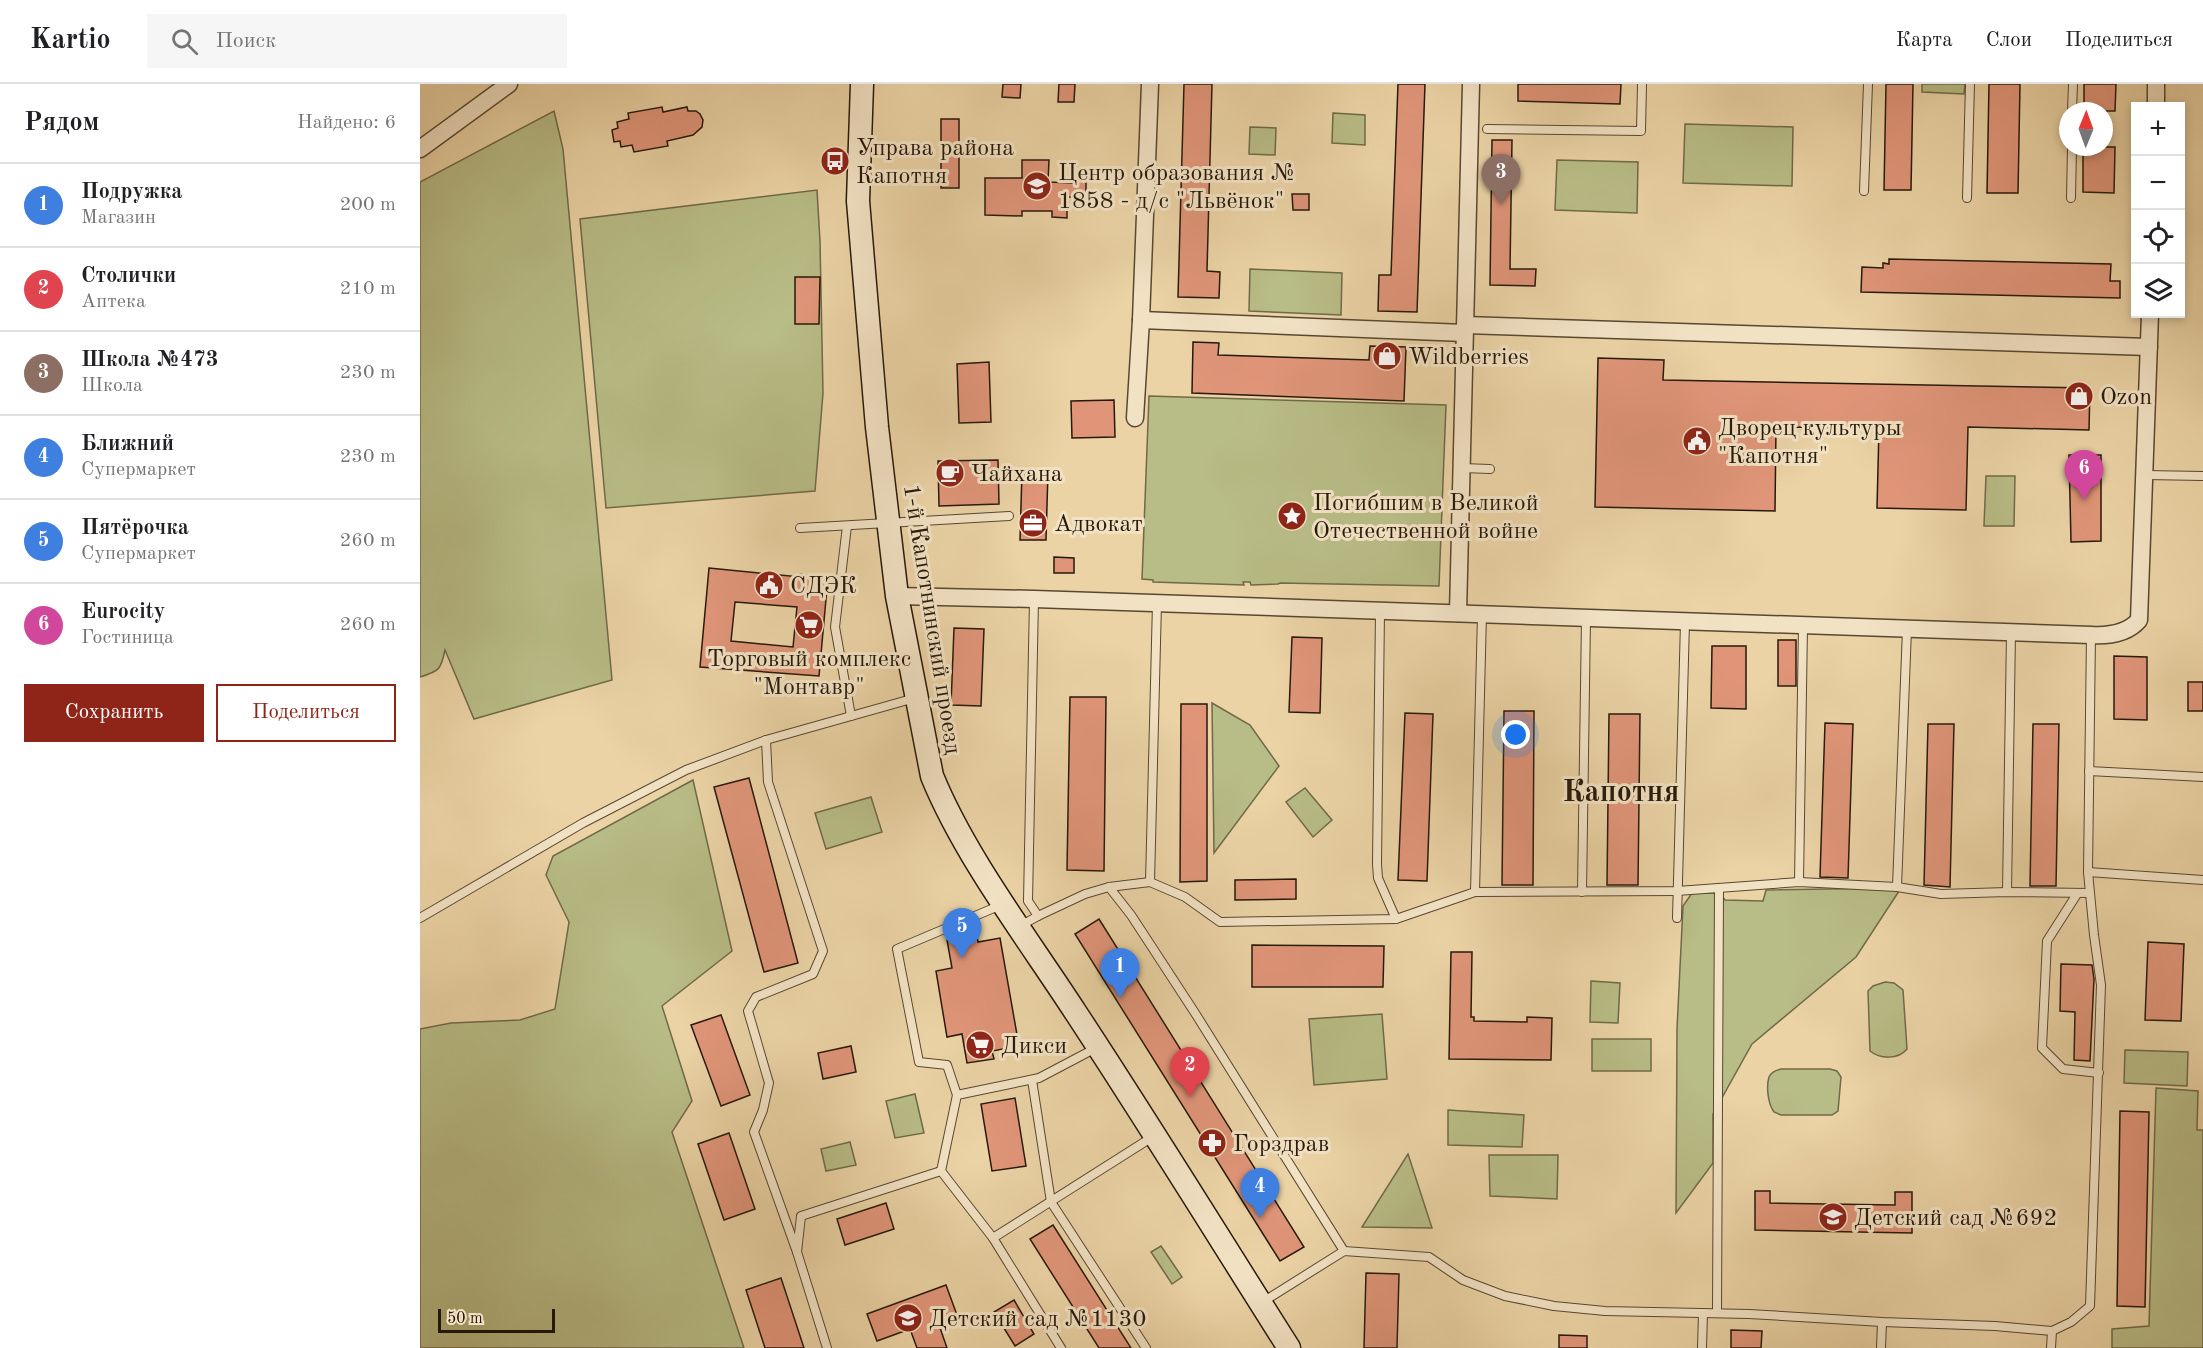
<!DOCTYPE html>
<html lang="ru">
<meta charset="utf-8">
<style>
:root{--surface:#fff;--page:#f6f6f6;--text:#202124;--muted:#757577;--line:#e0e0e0;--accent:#8f2418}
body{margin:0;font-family:"Old Standard TT",serif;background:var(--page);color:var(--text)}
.controls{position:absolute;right:18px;top:18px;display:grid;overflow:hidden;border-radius:0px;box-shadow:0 3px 9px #0003}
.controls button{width:54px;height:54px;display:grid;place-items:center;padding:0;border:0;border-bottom:2px solid var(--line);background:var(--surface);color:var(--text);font:30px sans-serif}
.compass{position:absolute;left:1639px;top:18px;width:54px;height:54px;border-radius:50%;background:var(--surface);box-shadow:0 3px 9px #0003;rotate:1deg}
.scale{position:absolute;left:18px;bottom:15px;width:117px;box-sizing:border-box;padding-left:6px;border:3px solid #27190a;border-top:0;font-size:16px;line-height:21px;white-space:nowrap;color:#27190a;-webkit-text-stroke:4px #f2e2c4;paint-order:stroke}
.you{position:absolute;left:1096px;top:651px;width:21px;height:21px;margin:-15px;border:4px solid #fff;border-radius:50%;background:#1a73e8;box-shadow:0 0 0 9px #1a73e833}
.badge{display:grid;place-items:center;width:39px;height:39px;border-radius:50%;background:var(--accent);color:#fff;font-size:20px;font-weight:700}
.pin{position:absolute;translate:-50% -50px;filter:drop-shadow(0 2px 3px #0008)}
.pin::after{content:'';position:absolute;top:32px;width:21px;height:18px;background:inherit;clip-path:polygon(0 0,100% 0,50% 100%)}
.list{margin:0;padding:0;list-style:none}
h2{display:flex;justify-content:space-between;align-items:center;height:78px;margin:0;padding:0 24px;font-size:26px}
h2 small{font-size:20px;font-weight:400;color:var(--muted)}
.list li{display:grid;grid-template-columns:39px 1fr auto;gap:18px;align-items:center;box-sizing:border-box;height:84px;padding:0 24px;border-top:2px solid var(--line)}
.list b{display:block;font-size:22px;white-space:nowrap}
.list p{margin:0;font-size:20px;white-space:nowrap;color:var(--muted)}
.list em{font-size:20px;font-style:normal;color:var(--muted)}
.actions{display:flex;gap:12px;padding:18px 24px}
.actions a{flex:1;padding:14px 0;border:2px solid var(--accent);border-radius:0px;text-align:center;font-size:21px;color:var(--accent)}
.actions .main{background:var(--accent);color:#fff}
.icon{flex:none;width:33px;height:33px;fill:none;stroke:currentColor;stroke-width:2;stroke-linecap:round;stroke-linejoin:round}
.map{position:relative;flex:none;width:1783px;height:1264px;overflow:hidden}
header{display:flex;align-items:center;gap:36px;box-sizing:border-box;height:84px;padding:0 30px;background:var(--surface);border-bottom:2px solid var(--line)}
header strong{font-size:28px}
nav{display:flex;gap:33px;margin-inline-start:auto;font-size:21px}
.search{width:420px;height:54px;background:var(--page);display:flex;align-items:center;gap:15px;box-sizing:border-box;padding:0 21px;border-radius:0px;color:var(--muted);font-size:22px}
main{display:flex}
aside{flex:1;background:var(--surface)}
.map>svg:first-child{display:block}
</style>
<header>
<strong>Kartio</strong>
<div class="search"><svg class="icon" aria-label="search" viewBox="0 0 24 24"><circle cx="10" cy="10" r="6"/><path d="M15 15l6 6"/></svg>Поиск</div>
<nav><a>Карта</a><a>Слои</a><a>Поделиться</a></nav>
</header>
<main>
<aside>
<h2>Рядом<small>Найдено: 6</small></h2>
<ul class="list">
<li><span class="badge" style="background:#3f7fe0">1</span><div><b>Подружка</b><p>Магазин</p></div><em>200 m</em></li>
<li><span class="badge" style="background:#e0444e">2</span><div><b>Столички</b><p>Аптека</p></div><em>210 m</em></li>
<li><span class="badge" style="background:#8d6e63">3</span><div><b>Школа №473</b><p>Школа</p></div><em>230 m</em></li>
<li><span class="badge" style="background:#3f7fe0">4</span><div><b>Ближний</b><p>Супермаркет</p></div><em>230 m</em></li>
<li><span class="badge" style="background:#3f7fe0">5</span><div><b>Пятёрочка</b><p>Супермаркет</p></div><em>260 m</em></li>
<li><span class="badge" style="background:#d1479c">6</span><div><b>Eurocity</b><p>Гостиница</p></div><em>260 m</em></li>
</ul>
<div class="actions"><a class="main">Сохранить</a><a>Поделиться</a></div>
</aside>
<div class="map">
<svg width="1783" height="1264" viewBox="0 0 1783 1264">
<rect width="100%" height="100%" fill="#ebd3a5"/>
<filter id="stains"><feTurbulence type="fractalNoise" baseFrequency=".00333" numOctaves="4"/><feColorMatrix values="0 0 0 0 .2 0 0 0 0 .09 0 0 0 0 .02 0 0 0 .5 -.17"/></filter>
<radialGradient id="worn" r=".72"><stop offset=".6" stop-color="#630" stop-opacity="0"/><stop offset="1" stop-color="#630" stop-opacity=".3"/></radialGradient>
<g fill="#b8bc86" stroke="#706a48" stroke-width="1.5">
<path d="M1502,0H1545L1544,10L1502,8Z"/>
<path d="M134,27L143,65L192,596L54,635L25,566C21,585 20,587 0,593V98Z"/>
<path d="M913,29L945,31V61L912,59Z"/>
<path d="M1265,40L1373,43L1372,102L1263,99Z"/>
<path d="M830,43L856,44L855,71L829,70Z"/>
<path d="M1137,76L1218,78L1217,129L1135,126Z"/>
<path d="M397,106L400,157L403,309L395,407L186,424L160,135Z"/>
<path d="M830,185L922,189L921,231L829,227Z"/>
<path d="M729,312L1026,321L1019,502L860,499L858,500L831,501L830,498H823L824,501L733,498V496L722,495Z"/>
<path d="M1566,392H1595L1594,442H1564Z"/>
<path d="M792,619L830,641L859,682L794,769Z"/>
<path d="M273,696L312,867L242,922L272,1017L252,1048L324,1264H0V945L31,939L100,936L135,925L149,838L126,791L133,772Z"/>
<path d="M885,704L912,736L893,753L866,718Z"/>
<path d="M451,713L462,748L406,765L395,729Z"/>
<path d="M1481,804L1436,873L1332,960L1293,1030V1079L1256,1129L1257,945L1263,822L1272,809H1300L1305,816L1343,817L1346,806Z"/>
<path d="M1171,897L1200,899L1198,939L1170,938Z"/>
<path d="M1465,898L1474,899L1483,906L1487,965C1478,976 1460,975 1450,967L1448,907L1453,902Z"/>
<path d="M962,930L967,995L894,1001L889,935Z"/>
<rect x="1172" y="955" width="59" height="32"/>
<path d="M1705,966L1768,968L1767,1002L1704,999Z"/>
<path d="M1361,985H1410L1417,987L1421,993L1418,1027L1412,1031H1361L1354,1028C1348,1020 1346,1003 1349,993C1351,988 1357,986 1361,985Z"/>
<path d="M1736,1004L1778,1007L1777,1046H1783V1264H1692V1245L1729,1242Z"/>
<path d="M495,1010L504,1049L475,1054L466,1017Z"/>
<path d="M1028,1026L1104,1031L1102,1063L1028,1061Z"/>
<path d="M430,1058L436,1081L406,1087L401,1065Z"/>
<path d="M988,1070L1012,1144L942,1143Z"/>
<path d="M1069,1071H1138L1137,1115L1070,1112Z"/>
<path d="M741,1162L762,1193L752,1200L731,1168Z"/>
</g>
<g fill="#e09579" stroke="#27190a" stroke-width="1.5" fill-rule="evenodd">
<path d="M583,0H601L600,14L582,13Z"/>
<path d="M639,0H655L654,18H638Z"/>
<path d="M764,0H792L787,187L800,188L799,214L758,213Z"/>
<path d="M978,0H1005L997,228L958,227L959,191H971Z"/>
<path d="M1098,0H1201L1200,20L1098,17Z"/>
<path d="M1466,0H1493L1491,106H1464Z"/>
<path d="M1569,0H1600L1598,109H1567Z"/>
<path d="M1664,0H1696L1695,27H1664Z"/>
<path d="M242,23L243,28L267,23L268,27H276L280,30L283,36L282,43L273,51L247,57L248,62L214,68L212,61L201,63L200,57L194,58L192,46L198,44L197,38L209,35L208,29Z"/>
<rect x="521" y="35" width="18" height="69"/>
<path d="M1072,56H1092L1090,185H1116L1115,202L1070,201Z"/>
<path d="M1663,63H1695L1694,109L1663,108Z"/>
<path d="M602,76H629L628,98L654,99V92H666V113H647V134L632,133V127H602V132L565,131V94H602Z"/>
<path d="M872,110H889V126H873Z"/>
<path d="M1469,175L1691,180L1690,197H1700V214L1441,208L1442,183L1463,184V179L1469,180Z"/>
<path d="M375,193H400L399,240H375Z"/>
<path d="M773,258L799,259L798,271L949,276L950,262L986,263L984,317L772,309Z"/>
<path d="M1178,274L1244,276L1243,296L1670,304L1669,346L1548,343L1546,426L1457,424L1459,344L1356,343L1355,427L1175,423Z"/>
<path d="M569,278L571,338L539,339L537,280Z"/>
<path d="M694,316L695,353L652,354L651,317Z"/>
<path d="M1649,371H1681V457L1651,458Z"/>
<path d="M578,376L579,420L519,422L518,377Z"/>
<path d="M602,387H628L626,456H600Z"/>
<path d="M634,473L654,474V489H634Z"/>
<path d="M289,484L380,493V490L408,493L399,592L280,583ZM315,518L377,523L373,563L311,557Z"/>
<path d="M534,544L564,545L561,622L531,621Z"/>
<path d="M872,553L902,554L900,629L869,628Z"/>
<rect x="1358" y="556" width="18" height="46"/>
<path d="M1292,562H1326V625L1291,624Z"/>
<path d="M1694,572L1727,573V636L1694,635Z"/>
<rect x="1768" y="598" width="15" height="29"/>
<path d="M650,613H686L684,787L647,786Z"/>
<path d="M761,620H787V797L760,798Z"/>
<path d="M1084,627H1114L1113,801H1082Z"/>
<path d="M985,629L1013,630L1007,797L978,796Z"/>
<path d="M1189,630H1220L1218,801H1187Z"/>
<path d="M1405,639L1433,640L1428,794L1400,793Z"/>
<path d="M1508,640H1534L1530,803L1504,801Z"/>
<path d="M1613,640H1639L1636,802H1610Z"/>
<path d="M329,694L378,879L344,888L294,703Z"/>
<path d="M876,795V815L815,816V796Z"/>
<path d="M679,835L884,1163L860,1177L655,850Z"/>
<path d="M557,851L558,858L580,854L599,962L572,967L574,975L547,979L542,950L527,953L516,887L532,884L527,856Z"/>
<path d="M1728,858L1764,860L1761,937L1725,936Z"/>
<path d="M832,861L964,862L963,903H832Z"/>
<path d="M1031,868H1052L1051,933H1054V937L1107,938V933L1132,934L1131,976L1029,975Z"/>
<path d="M1641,880L1672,881L1674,895L1670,977L1654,976L1655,928L1640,927Z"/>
<path d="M301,931L330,1011L301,1022L271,941Z"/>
<path d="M431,962L436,988L403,995L398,969Z"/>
<path d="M595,1014L606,1082L572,1087L561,1020Z"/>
<path d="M1700,1027L1729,1028L1725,1223L1697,1222Z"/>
<path d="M309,1049L335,1125L304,1136L278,1060Z"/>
<path d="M1335,1107H1350V1119L1475,1121V1108H1492V1149L1335,1146Z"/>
<path d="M466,1119L474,1145L425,1161L417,1135Z"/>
<path d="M633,1141L711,1264H679L610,1155Z"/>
<path d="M946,1189L979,1190L977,1264H944Z"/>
<path d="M361,1194L384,1264H345L326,1206Z"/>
<path d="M526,1201L537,1231L518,1238L527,1264H497L490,1245L457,1257L447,1230Z"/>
<path d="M594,1216L614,1250L595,1262L574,1228Z"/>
<path d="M1311,1246L1342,1247L1341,1264H1311Z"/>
<path d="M1139,1251L1167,1252V1264H1139Z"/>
</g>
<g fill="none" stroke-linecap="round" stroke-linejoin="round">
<g stroke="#584831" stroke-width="10">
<g id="lane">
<path d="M1652,27L1653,0"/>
<path d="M1067,45L1221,47L1222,0"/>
<path d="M1444,107L1448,0"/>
<path d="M1547,114L1550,0"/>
<path d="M1651,114L1652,63"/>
<path d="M1042,384L1070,385"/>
<path d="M1725,391L1783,392"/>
<path d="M427,442L415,543L431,632"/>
<path d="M380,444L589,432"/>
<path d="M614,515L608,817L618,832"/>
<path d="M960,527L957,780L958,794L976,835"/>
<path d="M346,656L348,698L403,867L393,890L336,913L328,927L349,999L343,1026L334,1048L377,1168"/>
<path d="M1669,687L1783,693"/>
<path d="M1668,788L1783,796"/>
<path d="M730,798L737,519"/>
<path d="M1379,798L1383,542"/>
<path d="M689,803L711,831L775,929L924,1167"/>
<path d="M1477,803L1487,545"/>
<path d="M1055,808L1062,530"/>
<path d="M1162,808L1166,534"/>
<path d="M1587,808L1591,549"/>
<path d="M1657,810L1627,857L1622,964L1643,985L1679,989"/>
<path d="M0,834L163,739L266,686L346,656L495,614"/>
<path d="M1257,834L1265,538"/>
<path d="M600,842L618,832L665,810L689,803L730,798L765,813L800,838L976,835L1055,808L1257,807L1379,798L1477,803L1521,810L1587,808L1669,809"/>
<path d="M612,996L631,1118L726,1264"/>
<path d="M537,1011L527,981L499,978L477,865L581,821"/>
<path d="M573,1154L521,1087L537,1011L619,994L676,964"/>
<path d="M841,1219L924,1167L1009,1173L1043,1196L1085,1212L1134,1222L1185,1227L1329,1230L1462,1238L1575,1242L1632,1247"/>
<path d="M1297,1229L1299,804"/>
<path d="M407,1264L377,1168L381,1132L521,1087"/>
<path d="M641,1264L573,1154L734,1052"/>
<path d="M1282,1264L1283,1229"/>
<path d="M1461,1264L1462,1238"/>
<path d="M1631,1264L1632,1247L1651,1238L1670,1222L1681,901L1674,851L1668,788L1671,551"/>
</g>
</g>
<g stroke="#584831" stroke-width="19">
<g id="street">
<path d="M1736,22V0"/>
<path d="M0,65L89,0"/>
<path d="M721,236L1044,249"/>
<path d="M1045,241L1729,263"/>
<path d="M715,334L721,236L730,0"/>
<path d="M477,512L614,515L1671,551C1689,552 1708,549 1719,536L1730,230"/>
<path d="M1038,529L1051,0"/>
</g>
</g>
<g stroke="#27190a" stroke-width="25">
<path id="secondary" d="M442,0L438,117L457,343L477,512L512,692C545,773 608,855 656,929C729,1040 798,1152 869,1264"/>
</g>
<use href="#lane" stroke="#f2e2c4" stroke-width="8"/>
<use href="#street" stroke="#f2e2c4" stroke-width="16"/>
<use href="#secondary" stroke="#f2e2c4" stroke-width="22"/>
</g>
<defs>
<g id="bus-disc" transform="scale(1.5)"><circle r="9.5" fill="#8f2418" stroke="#f2e2c4"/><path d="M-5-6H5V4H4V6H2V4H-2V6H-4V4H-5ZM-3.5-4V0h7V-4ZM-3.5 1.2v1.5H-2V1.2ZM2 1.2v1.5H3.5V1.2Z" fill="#fff"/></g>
<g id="school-disc" transform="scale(1.5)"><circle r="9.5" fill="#8f2418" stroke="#f2e2c4"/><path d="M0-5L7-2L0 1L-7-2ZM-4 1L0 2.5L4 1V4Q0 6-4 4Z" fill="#fff"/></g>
<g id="shop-disc" transform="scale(1.5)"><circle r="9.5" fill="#8f2418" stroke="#f2e2c4"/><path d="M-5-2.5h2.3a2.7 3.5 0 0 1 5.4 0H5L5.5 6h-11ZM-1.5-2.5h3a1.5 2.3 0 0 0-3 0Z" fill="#fff"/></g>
<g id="civic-disc" transform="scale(1.5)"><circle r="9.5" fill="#8f2418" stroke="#f2e2c4"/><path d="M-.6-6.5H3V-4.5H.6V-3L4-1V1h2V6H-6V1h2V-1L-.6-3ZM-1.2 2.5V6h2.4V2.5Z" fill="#fff"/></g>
<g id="cafe-disc" transform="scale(1.5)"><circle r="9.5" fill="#8f2418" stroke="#f2e2c4"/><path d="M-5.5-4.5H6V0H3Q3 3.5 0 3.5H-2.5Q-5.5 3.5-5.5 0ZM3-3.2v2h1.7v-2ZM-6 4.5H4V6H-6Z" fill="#fff"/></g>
<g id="sight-disc" transform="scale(1.5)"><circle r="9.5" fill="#8f2418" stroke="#f2e2c4"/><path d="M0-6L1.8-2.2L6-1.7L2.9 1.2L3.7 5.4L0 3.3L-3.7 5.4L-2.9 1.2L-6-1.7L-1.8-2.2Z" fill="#fff"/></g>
<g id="office-disc" transform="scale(1.5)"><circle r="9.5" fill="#8f2418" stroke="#f2e2c4"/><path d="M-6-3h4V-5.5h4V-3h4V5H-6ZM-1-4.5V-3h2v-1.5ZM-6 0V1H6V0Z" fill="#fff"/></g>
<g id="supermarket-disc" transform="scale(1.5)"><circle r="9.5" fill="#8f2418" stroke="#f2e2c4"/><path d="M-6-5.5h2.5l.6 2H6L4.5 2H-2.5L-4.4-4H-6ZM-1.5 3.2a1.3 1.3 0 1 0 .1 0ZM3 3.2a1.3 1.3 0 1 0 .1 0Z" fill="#fff"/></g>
<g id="pharmacy-disc" transform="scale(1.5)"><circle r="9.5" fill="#8f2418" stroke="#f2e2c4"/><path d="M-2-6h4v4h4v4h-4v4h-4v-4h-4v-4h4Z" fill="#fff"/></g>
</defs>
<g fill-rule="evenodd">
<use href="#bus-disc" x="415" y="77"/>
<use href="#school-disc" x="617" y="102"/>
<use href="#shop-disc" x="967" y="272"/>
<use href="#shop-disc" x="1659" y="312"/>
<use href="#civic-disc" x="1277" y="357"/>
<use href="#cafe-disc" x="530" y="389"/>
<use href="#sight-disc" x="872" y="432"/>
<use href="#office-disc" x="613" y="439"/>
<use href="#civic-disc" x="349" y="501"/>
<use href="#supermarket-disc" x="389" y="541"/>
<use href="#supermarket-disc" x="560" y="961"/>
<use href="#pharmacy-disc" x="792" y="1059"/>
<use href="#school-disc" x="1413" y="1133"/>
<use href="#school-disc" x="488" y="1234"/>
</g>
<g text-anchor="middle" stroke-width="6" stroke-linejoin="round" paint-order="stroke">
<g font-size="24" fill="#27190a" stroke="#f2e2c4" text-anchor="start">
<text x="436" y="71">Управа района<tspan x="436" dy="28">Капотня</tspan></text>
<text x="638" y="96">Центр образования №<tspan x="638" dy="28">1858 - д/с "Львёнок"</tspan></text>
<text x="988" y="280">Wildberries</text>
<text x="1680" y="320">Ozon</text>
<text x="1298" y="351">Дворец культуры<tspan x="1298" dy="28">"Капотня"</tspan></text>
<text x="551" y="397">Чайхана</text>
<text x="893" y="426">Погибшим в Великой<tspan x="893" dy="28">Отечественной войне</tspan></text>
<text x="634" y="447">Адвокат</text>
<text x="370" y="509">СДЭК</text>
<text x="389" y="582" text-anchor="middle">Торговый комплекс<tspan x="389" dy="28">"Монтавр"</tspan></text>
<text x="581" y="969">Дикси</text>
<text x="813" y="1067">Горздрав</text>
<text x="1434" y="1141">Детский сад №692</text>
<text x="509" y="1242">Детский сад №1130</text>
</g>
<g font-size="24" fill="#27190a" stroke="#f2e2c4">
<text transform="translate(513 535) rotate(81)" y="8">1-й Капотнинский проезд</text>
</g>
<g font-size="30" font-weight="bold" fill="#27190a" stroke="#f2e2c4">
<text x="1201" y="717">Капотня</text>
</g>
</g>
<rect width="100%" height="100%" filter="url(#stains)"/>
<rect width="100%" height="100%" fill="url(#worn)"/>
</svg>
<div class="controls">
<button>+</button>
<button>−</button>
<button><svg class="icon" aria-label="locate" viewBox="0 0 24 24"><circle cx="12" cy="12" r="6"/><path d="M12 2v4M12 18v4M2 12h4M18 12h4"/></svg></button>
<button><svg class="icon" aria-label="layers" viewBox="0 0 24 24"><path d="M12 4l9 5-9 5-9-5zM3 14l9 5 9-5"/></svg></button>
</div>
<svg class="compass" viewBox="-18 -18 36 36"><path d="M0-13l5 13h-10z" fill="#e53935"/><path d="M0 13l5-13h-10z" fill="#757577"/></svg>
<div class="scale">50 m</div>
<div class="you"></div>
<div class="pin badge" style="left:700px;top:914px;background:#3f7fe0">1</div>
<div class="pin badge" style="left:770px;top:1013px;background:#e0444e">2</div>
<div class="pin badge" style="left:1081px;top:120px;background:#8d6e63">3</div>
<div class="pin badge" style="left:840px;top:1134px;background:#3f7fe0">4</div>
<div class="pin badge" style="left:542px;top:874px;background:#3f7fe0">5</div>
<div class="pin badge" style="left:1664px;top:416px;background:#d1479c">6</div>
</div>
</main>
